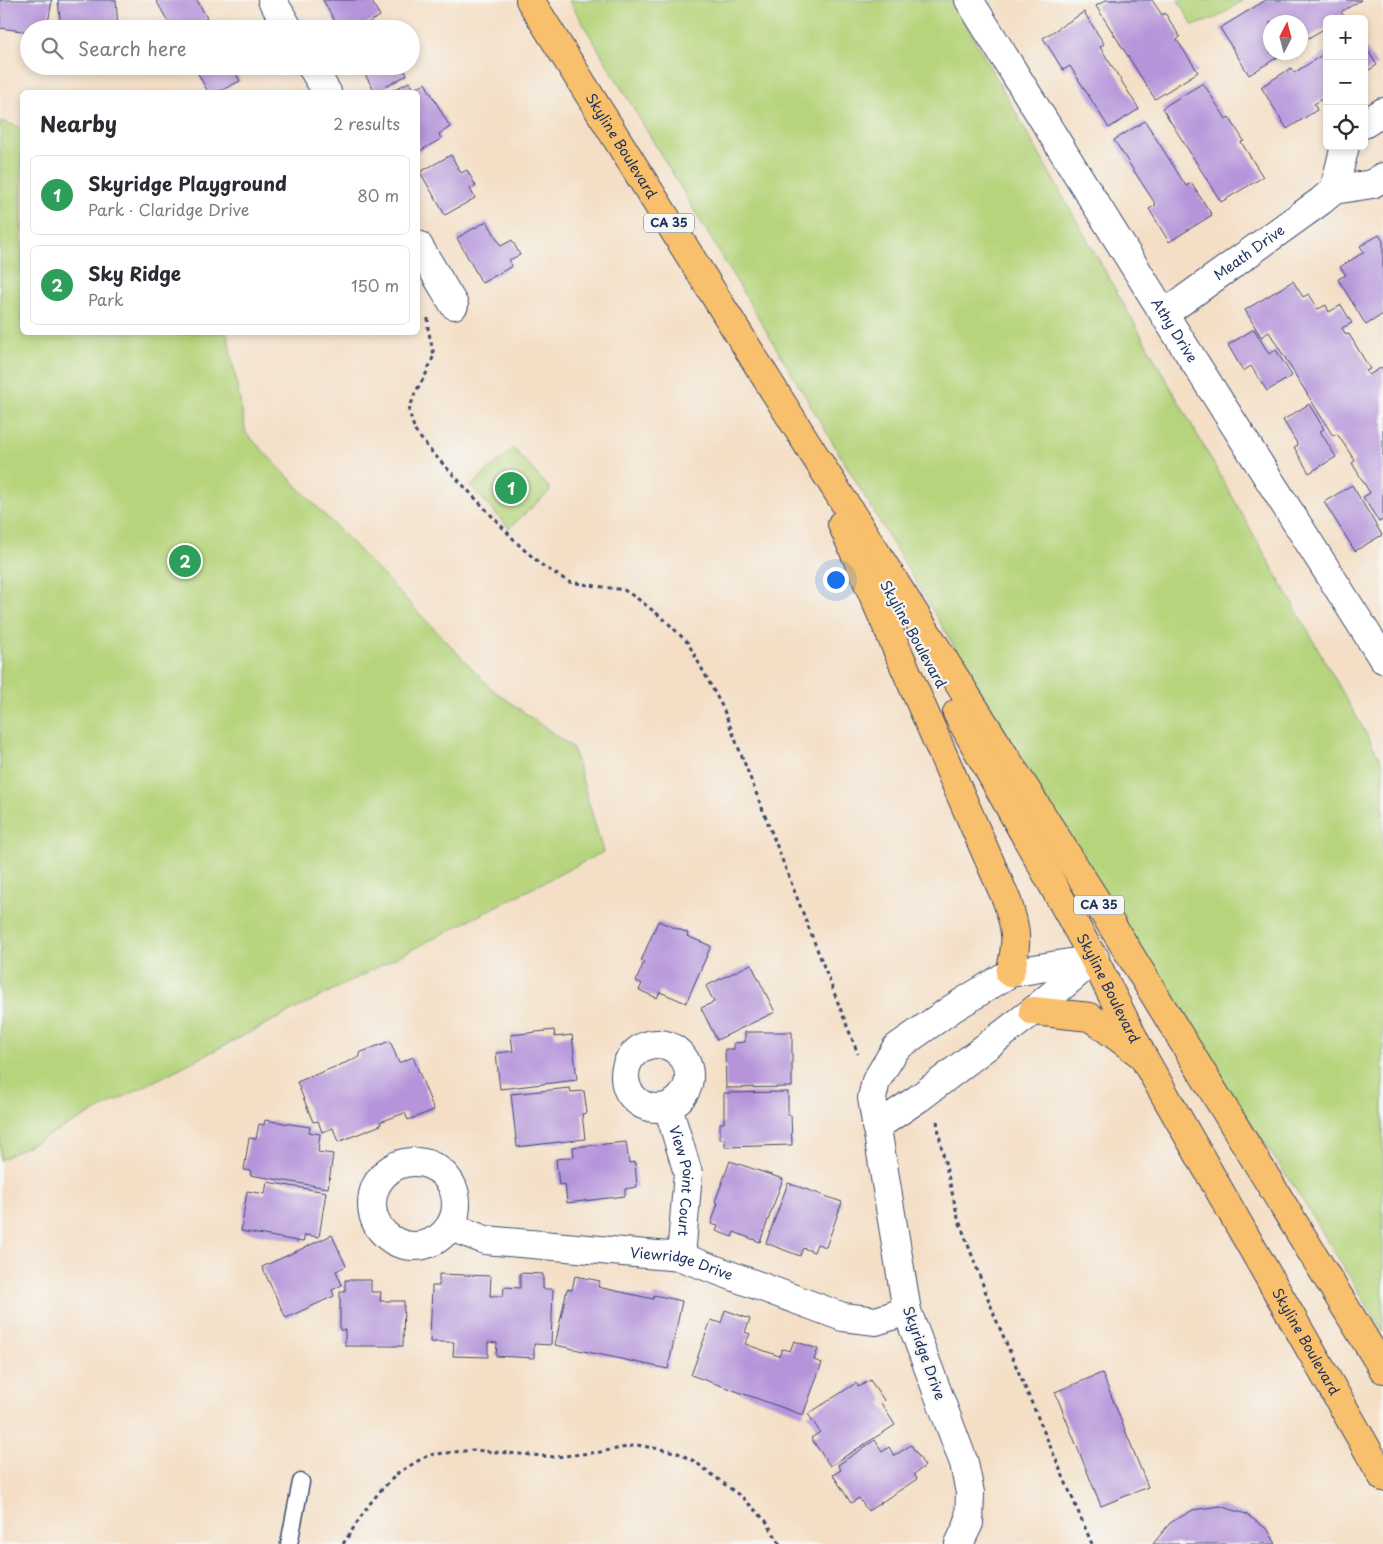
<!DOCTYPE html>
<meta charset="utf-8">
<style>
:root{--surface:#fff;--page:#f7f7f7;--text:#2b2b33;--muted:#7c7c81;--line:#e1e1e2;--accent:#db2777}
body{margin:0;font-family:"Playpen Sans",sans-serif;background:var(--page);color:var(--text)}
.controls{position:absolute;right:15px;top:15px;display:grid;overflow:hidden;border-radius:8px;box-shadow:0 2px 8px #0003}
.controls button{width:45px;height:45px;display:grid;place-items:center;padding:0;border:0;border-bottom:1px solid var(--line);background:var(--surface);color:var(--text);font:25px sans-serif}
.compass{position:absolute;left:1263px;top:15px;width:45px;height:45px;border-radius:50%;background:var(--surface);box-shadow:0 2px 8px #0003;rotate:6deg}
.you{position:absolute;left:835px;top:579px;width:18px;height:18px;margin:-12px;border:4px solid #fff;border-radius:50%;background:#1a73e8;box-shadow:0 0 0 8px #1a73e833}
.badge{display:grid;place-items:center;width:32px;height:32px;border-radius:50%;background:var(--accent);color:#fff;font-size:16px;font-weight:700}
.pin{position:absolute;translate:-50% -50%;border:2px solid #fff;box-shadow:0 1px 5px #0006}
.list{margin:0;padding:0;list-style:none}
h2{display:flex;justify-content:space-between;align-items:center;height:65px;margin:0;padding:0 20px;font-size:21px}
h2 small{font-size:16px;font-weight:400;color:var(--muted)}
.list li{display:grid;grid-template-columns:32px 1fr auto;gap:15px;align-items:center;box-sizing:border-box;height:80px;margin:0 10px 10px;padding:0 10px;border:1px solid var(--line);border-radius:8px}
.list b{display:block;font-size:19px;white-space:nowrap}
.list p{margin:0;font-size:16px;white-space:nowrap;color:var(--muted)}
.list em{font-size:16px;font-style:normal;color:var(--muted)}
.icon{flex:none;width:28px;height:28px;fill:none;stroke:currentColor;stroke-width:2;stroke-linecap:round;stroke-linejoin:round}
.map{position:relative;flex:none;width:1383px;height:1544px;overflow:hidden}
.search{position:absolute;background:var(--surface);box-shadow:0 2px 8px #0003;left:20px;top:20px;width:400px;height:55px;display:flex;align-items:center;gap:12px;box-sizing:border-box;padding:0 18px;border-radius:28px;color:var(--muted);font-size:19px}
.panel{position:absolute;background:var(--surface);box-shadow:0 2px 8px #0003;left:20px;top:90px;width:400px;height:245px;border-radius:8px}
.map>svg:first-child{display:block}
</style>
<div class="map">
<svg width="1383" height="1544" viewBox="0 0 1383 1544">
<rect width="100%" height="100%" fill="#f6f6f2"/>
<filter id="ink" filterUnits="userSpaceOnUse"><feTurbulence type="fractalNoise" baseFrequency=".02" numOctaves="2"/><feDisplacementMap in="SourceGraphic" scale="10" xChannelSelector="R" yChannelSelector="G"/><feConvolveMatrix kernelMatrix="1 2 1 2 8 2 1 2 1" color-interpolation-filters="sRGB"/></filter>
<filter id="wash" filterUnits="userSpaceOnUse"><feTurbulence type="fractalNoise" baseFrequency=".0096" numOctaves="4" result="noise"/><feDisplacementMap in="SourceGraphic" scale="20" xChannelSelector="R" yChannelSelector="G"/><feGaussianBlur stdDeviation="1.12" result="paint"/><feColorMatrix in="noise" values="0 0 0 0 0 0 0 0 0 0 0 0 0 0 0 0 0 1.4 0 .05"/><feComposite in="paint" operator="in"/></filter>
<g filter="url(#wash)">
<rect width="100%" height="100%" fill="#f4dfc6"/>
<g fill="#b6d47b" stroke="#68826c">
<path d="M569,0H952L1383,764V1331L1295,1188L1117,928L1079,856Z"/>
<path d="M1178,0H1243L1218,17L1193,26Z"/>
<path d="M0,121L22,128V332L227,333L246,433L493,690L573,748L603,852L0,1160Z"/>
<path d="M513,448L551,490L509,528L471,486Z"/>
</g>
<g id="blocks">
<g fill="#b594da">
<path d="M0,0H52L47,29H29V32L0,28Z"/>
<path d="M58,0H116L118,29H61Z"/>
<path d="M156,0H197L207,18L186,29H172Z"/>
<path d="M323,0H371L380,16L357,29H339Z"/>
<path d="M1106,0H1152L1162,15L1165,13L1180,37L1177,40L1198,72L1155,99L1096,6Z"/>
<path d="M1266,0H1361L1341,12L1344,16L1340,19H1327V27L1300,43V22H1270V52H1286L1249,75L1220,28Z"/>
<path d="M1084,12L1104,44L1100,47L1139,109L1109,128L1070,66L1063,70L1043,38Z"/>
<path d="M1364,45L1377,65L1364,73Z"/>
<path d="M1327,52V96L1314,104L1317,110L1287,129L1261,87L1291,68L1294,73Z"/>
<path d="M194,66H232L240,81L218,92H208Z"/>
<path d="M360,66H402L407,75L375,92Z"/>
<path d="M409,82L414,89L425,83L450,127L439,134L441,139L418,152V92H390Z"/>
<path d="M1203,83L1226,119L1229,117L1244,141L1241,142L1263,177L1221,202L1162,108Z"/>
<path d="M1145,121L1186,186L1191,183L1212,215L1169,242L1149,209L1156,205L1114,140Z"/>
<path d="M451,155L461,173L467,170L476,186L470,189L475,198L445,215L420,172Z"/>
<path d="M487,221L501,246L512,240L520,255L509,260L512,266L482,283L457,238Z"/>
<path d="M1379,235L1383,241V314L1366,325L1338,279L1346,275L1340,267L1364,252L1360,246Z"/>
<path d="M1293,281L1303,297L1309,294L1318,309L1326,305L1329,312L1341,305L1352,323L1342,328L1346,335L1349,334L1370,369L1366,371L1369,375L1382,367L1383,370V520L1379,522L1363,497L1370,493L1352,463L1355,461L1340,438L1337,434L1333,436L1269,332L1261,337L1245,310Z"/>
<path d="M1254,329L1269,354L1276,350L1292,376L1267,391L1251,366L1243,371L1228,345Z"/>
<path d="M1309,404L1324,429L1320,431L1336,457L1309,473L1294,447L1298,445L1283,420Z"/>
<path d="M1352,485L1382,535L1355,551L1324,502Z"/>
<path d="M658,921L688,933L687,936L711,946L686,1003L660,992L657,998L639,990L642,984L636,981L644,962L641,961Z"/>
<path d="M751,964L775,1012L717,1040L701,1008L714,1002L706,986Z"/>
<path d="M554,1030L555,1037L572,1035L577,1080L500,1089L496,1053L513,1051L511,1035Z"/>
<path d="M745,1032H792V1087L726,1088L725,1049H734V1043L745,1042Z"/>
<path d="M390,1041L399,1063L413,1057L434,1110L408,1120L405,1113L380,1122L381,1125L338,1142L333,1128L322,1132L318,1121L313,1122L297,1082L360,1057L359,1053Z"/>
<path d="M570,1088L571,1092L584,1091L587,1113L582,1114L585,1139L517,1147L511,1094Z"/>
<path d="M788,1092V1115H791L792,1145L725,1147V1139H720V1123H724V1093Z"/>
<path d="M265,1120L310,1127L309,1132L320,1134L318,1152L333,1154L328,1188L250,1175L251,1171L244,1170L249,1138L256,1139L259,1124L264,1125Z"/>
<path d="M626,1142L629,1163L635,1162L637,1187L625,1189V1196L567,1203L565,1184L559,1185L556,1159L574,1157L573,1147Z"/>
<path d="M730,1161L783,1179L760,1242L734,1232L732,1237L716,1231L718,1226L711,1224L718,1203L715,1202Z"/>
<path d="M267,1182L326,1192L319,1237L305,1235L303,1242L241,1231L247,1191L265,1194Z"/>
<path d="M788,1183L842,1202L826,1247L817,1244L814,1252L803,1248L800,1256L766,1243Z"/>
<path d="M332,1235L346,1266L336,1271L342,1285L332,1290L334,1296L286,1318L262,1267Z"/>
<path d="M520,1273L543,1274V1289H553L551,1345L534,1344V1358L496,1356L497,1343L488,1342V1357L453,1356L454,1342H430L432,1286H439V1274L491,1276L490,1296H503L504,1287L520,1288Z"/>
<path d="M575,1276L600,1281L598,1287L653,1299L654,1295L682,1301L668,1369L555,1345L567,1289L572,1290Z"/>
<path d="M345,1280H371V1292H381L380,1301H404L403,1346H345V1330H340V1292H345Z"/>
<path d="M725,1310L750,1319L745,1332L750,1334L745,1344L779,1356L782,1349L790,1351L794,1341L818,1349L814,1360L822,1363L803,1415L691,1375L711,1320L721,1323Z"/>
<path d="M1102,1373L1148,1487L1101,1506L1055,1392Z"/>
<path d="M870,1380L884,1400L881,1403L895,1425L830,1466L811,1438L820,1432L808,1414L856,1383L859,1387Z"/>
<path d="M875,1440L882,1452L889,1447L894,1456L911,1445L925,1466L914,1474L917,1479L868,1511L859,1498L851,1503L833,1475L841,1470L838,1465Z"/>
<path d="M1220,1506L1246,1514L1268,1530L1276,1544H1153L1170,1523L1193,1510Z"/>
</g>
</g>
</g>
<g filter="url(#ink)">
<use href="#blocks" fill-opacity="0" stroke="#3c496e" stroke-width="1"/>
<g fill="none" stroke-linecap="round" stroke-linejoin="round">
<g stroke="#3c496e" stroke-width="19">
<path id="lane" d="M289,1544L301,1482"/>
</g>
<g stroke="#3c496e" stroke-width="30">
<g id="street">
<path d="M272,0L289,29"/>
<path id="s1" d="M969,0L1164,314L1383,659"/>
<path d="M311,66L327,92"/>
<path d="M1364,124L1383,112"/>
<path d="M1334,190L1372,184L1383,177"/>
<path d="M418,245L454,305"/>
<path id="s2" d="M1164,314L1321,201L1334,190L1345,146"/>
<circle cx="657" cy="1076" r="32"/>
<path id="s3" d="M668,1107L688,1173L681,1257"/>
<path d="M876,1127L919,1098L1033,1011L1095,958"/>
<circle cx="414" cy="1204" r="42"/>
<path id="s4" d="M451,1227L485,1240L681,1257L843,1317L876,1321L907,1311"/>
<path d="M959,1544L969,1523L970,1493L964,1463L907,1311L872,1098L876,1081L896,1048L953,1008L1010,973L1094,959"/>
</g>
</g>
<g stroke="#3c496e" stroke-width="30">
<g id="primary">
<path id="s5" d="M530,0L808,445L1121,940L1383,1369"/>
<path d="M842,524L1007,901C1017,931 1018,942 1010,973"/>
<path id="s6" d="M957,713L1094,959L1142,1055L1383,1477"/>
<path d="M1033,1011L1090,1017L1139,1053"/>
</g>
</g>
<g stroke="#3c496e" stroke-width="3" stroke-dasharray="4 4" stroke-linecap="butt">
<path d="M428,318V329L434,355L426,374L415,393L409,411L415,431L430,450L521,547L543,566L569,582L624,590L638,599L665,620L688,643L723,708L858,1054"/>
<path d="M937,1121L941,1145L958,1218L995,1317L1092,1544"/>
<path d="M343,1544L368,1506L381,1490L399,1472L428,1455L473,1450L555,1457L600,1452L637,1445L676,1452L694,1461L743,1498L766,1521L780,1544"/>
</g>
<use href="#lane" stroke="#fff" stroke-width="16"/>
<use href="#street" stroke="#fff" stroke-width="28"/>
<use href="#primary" stroke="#f8bf6c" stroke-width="28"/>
</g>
</g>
<g text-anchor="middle" stroke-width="4.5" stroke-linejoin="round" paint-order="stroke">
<g fill="#f6f6f2" stroke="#5d6b8a" stroke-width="1">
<rect x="644" y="213.5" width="50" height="19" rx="4"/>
<rect x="1074" y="895.5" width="50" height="19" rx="4"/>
</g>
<g font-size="12" font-weight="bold" fill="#1b2f5e">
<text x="669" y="227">CA 35</text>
<text x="1099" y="909">CA 35</text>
</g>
<g font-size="14" fill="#1b2f5e" stroke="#f6f6f2">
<text dy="5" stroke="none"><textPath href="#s5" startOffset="172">Skyline Boulevard</textPath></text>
<text dy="5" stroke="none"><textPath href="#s2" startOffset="105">Meath Drive</textPath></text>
<text dy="5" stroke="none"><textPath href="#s1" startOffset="389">Athy Drive</textPath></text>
<text transform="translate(913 634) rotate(61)" y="5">Skyline Boulevard</text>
<text dy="5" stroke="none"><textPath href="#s6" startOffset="314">Skyline Boulevard</textPath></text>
<text dy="5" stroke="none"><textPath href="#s3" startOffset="76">View Point Court</textPath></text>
<text dy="5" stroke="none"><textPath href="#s4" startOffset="235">Viewridge Drive</textPath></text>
<text dy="5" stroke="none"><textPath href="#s6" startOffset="719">Skyline Boulevard</textPath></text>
<text transform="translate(924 1353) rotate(70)" y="5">Skyridge Drive</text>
</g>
</g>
</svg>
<div class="controls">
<button>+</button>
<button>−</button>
<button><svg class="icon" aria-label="locate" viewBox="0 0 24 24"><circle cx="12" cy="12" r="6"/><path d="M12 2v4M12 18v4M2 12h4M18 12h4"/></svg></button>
</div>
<svg class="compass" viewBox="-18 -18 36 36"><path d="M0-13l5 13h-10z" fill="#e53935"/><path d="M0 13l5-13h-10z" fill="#7c7c81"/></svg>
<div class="you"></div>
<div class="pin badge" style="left:511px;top:488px;background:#2e9e5b">1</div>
<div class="pin badge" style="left:185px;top:561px;background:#2e9e5b">2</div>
<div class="search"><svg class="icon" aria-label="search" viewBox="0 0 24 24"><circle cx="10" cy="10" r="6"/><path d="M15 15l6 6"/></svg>Search here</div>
<section class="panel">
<h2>Nearby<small>2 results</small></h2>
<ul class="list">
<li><span class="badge" style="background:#2e9e5b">1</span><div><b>Skyridge Playground</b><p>Park · Claridge Drive</p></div><em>80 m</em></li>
<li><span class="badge" style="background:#2e9e5b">2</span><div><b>Sky Ridge</b><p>Park</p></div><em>150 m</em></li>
</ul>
</section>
</div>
